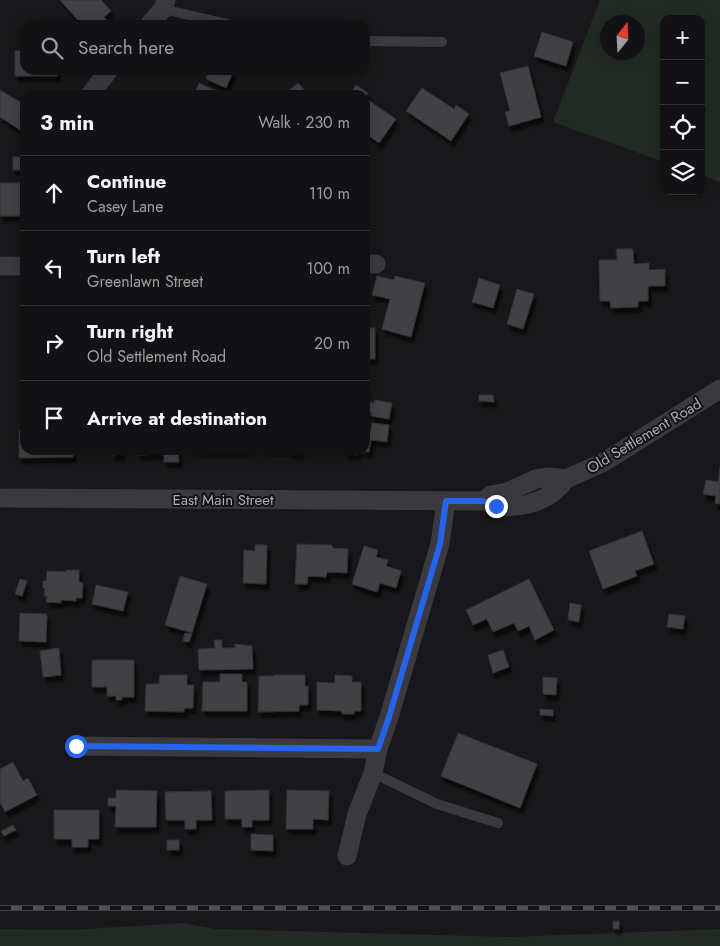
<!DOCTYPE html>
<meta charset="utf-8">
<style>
:root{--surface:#121214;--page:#1b1b1d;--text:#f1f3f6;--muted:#9c9ea0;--line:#313234}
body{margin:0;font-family:Jost,sans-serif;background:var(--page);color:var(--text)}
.controls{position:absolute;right:15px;top:15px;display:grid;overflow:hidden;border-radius:10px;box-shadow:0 2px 12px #0003}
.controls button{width:45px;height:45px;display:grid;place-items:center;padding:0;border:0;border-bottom:1px solid var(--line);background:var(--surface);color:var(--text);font:25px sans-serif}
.compass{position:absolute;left:600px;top:15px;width:45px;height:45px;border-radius:50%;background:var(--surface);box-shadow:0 2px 12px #0003;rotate:18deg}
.stop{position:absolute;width:15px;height:15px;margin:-11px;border:4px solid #2563eb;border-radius:50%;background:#fff}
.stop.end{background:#2563eb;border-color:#fff;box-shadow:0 1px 5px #0008}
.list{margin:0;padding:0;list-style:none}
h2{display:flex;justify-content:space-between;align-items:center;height:65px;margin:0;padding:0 20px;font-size:21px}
h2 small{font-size:16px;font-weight:400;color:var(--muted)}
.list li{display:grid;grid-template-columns:32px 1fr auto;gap:15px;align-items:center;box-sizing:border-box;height:75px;padding:0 20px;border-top:1px solid var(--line)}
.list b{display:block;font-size:19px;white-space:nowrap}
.list p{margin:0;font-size:16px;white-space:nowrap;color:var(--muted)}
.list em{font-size:16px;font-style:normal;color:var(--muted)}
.icon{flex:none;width:28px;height:28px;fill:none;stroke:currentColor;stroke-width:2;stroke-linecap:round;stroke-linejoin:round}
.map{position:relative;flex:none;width:720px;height:946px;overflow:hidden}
.search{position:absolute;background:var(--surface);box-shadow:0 2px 12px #0003;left:20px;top:20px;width:350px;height:55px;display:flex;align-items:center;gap:12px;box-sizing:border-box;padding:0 18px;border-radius:15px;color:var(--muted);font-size:19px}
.panel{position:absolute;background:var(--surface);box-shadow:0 2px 12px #0003;left:20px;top:90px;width:350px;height:365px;border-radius:15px}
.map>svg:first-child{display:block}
</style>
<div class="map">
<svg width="720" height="946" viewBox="0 0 720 946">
<defs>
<filter id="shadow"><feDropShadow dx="3" dy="5.5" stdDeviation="1" flood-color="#0009"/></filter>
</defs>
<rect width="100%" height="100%" fill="#18181a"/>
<g fill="#222a24" fill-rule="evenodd">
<path d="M600,0H720V182L701,175V19H664V162L553,122ZM608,22H638V52H608Z"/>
<path d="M185,923L215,929L510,937L720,929V946H0V929L68,930Z"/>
</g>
<g fill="#3f4044" stroke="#323236" filter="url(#shadow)">
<path d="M60,0H101L111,11L104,17L110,24L82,25Z"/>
<path d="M542,32L573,42L566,66L534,56Z"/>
<path d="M15,51H25V70H58L57,76H15Z"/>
<path d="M528,66L541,117L509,126L505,112L510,111L500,73Z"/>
<path d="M209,70H234L226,88L206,79Z"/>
<path d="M199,83L223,94V95H194Z"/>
<path d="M298,83L309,95H284Z"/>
<path d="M356,85L368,93L365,98L396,119L379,143L365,133V95H349Z"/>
<path d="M422,88L454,109L456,105L469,114L451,141L406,111Z"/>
<path d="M0,90L25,105V133L0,117Z"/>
<rect x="13" y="157" width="12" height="13"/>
<path d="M0,183H25V215H19V216H0Z"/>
<path d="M616,249H633L634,264L649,263V270L665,269V286H648V301H638V307L611,308L610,301H600L599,260H617Z"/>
<path d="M377,276L394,280L395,276L425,283L411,337L382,329L390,299L372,295Z"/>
<path d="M479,278L500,285L493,308L472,302Z"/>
<path d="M517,289L534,294L523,329L507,324Z"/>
<rect x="365" y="328" width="10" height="31"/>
<path d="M479,395H493L494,402L479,401Z"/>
<path d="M374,400L392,403L389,419L371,416L372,413L366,412L368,402L374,403Z"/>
<path d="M372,423L389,425L387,442L371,440L369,452L358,450V455L346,453V450H365V433L370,434Z"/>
<path d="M19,431H25V450H73V457L19,458Z"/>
<path d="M112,450H122L123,454L112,455Z"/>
<path d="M138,450H178L179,462H164V454L138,455Z"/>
<rect x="196" y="450" width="51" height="1"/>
<path d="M267,450H300V453H290V450Z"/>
<path d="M720,468V504L715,503L716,496L703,494L706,480L718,482Z"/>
<path d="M642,531L654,564L635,571L637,576L603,589L589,551Z"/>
<path d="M297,544L332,545L333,548L348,549L347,573L327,572L326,577L308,576L307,584H295Z"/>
<path d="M255,545H267L266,584L243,583L244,550L255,551Z"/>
<path d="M364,546L378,550L376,557L388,560L386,566L401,571L396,588L380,583L377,592L352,584Z"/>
<path d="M66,570H79V582L83,583L82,598H76V601L61,600V603L46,602L47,596H44L45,589L43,588V581H46L47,571L66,572Z"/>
<path d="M180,576L207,584L192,633L165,625Z"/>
<path d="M20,579L27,581L22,596L15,594Z"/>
<path d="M529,579L554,630L535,640L529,626L518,631L514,623L493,632L487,619L473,625L466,610Z"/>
<path d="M96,585L128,592L123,611L92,604Z"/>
<path d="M570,603L581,605L579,622L568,620Z"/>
<path d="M20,613L47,614L46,642L19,641Z"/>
<path d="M669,614L685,616L683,629L667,627Z"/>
<path d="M185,633L192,634L189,642L183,641Z"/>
<path d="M214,640H222V648H235V644L252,646L253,669L199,670L198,649L215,648Z"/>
<path d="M59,648L61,675L43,677L40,651Z"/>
<path d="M503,650L509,667L493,673L488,655Z"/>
<path d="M92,660H134V697H122V700H116V696H107V687H92Z"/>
<path d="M220,674H242V682H247V711H202L203,682H220Z"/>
<path d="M160,675H187V685H194L193,708H184V712L145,711L146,684H159Z"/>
<path d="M274,675H305V686H308V705H299V711L258,712L259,676H274Z"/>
<path d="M335,675L352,676V682H361V711H354V714H342V711L317,710V682L335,683Z"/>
<path d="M543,677L557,678L556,695L543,694Z"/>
<path d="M540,709L553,710V716L540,715Z"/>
<path d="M458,733L537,764L520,808L441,776Z"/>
<path d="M13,762L23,781L28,778L37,795L5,812L0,802V769Z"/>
<path d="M116,790L157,791L156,827H115L116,806H108V798H116Z"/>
<path d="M269,790V820H252V827H242V819H225V791Z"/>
<path d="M287,790L329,791L328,820L313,819V829H286Z"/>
<path d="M211,791L212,820H196V829H185V820H166L165,792Z"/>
<path d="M54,810H99V839H88V847H72V839H54Z"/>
<path d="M13,825L16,830L4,836L1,831Z"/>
<path d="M251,834L273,835V851L251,850Z"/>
<rect x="167" y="840" width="12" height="10"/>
<rect x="613" y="921" width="6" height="8"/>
</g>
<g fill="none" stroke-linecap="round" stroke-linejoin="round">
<g stroke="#39393f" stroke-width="10">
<path d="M163,9L231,25"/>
<path d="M365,41L442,42"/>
<path d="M373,773L437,804L498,823"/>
</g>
<g stroke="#39393f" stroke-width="19">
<path d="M149,25L163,9L166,0"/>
<path d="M90,95L109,70"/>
<path d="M365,264H376"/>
<path d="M0,266H25"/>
<path d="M0,498L484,501C512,513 549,504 566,479"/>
<path d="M484,501L491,495L507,492L536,479L549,477L566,479L604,462L720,389"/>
<path d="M76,746L378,749"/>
<path d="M347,856L357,814L373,773L378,749L389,717L440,544L446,501"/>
</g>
<g stroke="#505158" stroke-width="5.5">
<path id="rail" d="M0,908H720"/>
</g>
<use href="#rail" stroke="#131315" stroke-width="4" stroke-dasharray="11" stroke-linecap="butt"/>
</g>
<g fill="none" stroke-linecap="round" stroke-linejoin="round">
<path stroke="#2563eb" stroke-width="6" d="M76,746L378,749L389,717L440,544L446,501H484L496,506"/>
</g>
<g text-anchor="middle" stroke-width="4" stroke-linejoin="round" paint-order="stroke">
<g font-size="15" fill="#aaadba" stroke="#131315">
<text transform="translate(644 436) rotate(-31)" y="5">Old Settlement Road</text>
<text x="223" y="505">East Main Street</text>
</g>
</g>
</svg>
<div class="controls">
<button>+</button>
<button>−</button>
<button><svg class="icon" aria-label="locate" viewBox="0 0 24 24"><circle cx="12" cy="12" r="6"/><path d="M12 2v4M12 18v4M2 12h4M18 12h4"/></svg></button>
<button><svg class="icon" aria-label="layers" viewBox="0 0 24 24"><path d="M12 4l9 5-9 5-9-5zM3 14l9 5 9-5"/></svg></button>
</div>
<svg class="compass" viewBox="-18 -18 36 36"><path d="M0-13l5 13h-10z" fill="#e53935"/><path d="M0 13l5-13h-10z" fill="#9c9ea0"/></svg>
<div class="stop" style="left:76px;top:746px"></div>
<div class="stop end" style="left:496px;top:506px"></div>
<div class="search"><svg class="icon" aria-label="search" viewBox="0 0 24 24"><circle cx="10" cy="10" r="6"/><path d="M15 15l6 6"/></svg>Search here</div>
<section class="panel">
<h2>3 min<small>Walk · 230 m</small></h2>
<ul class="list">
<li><svg class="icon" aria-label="ahead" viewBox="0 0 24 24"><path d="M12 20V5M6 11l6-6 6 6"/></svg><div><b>Continue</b><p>Casey Lane</p></div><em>110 m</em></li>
<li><svg class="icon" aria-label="left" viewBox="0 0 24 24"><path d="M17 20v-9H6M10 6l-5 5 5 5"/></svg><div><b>Turn left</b><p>Greenlawn Street</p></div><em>100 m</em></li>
<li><svg class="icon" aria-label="right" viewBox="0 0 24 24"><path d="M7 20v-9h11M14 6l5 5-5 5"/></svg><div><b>Turn right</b><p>Old Settlement Road</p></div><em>20 m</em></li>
<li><svg class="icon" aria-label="arrive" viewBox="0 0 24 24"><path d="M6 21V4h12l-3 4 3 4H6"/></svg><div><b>Arrive at destination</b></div></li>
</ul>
</section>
</div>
